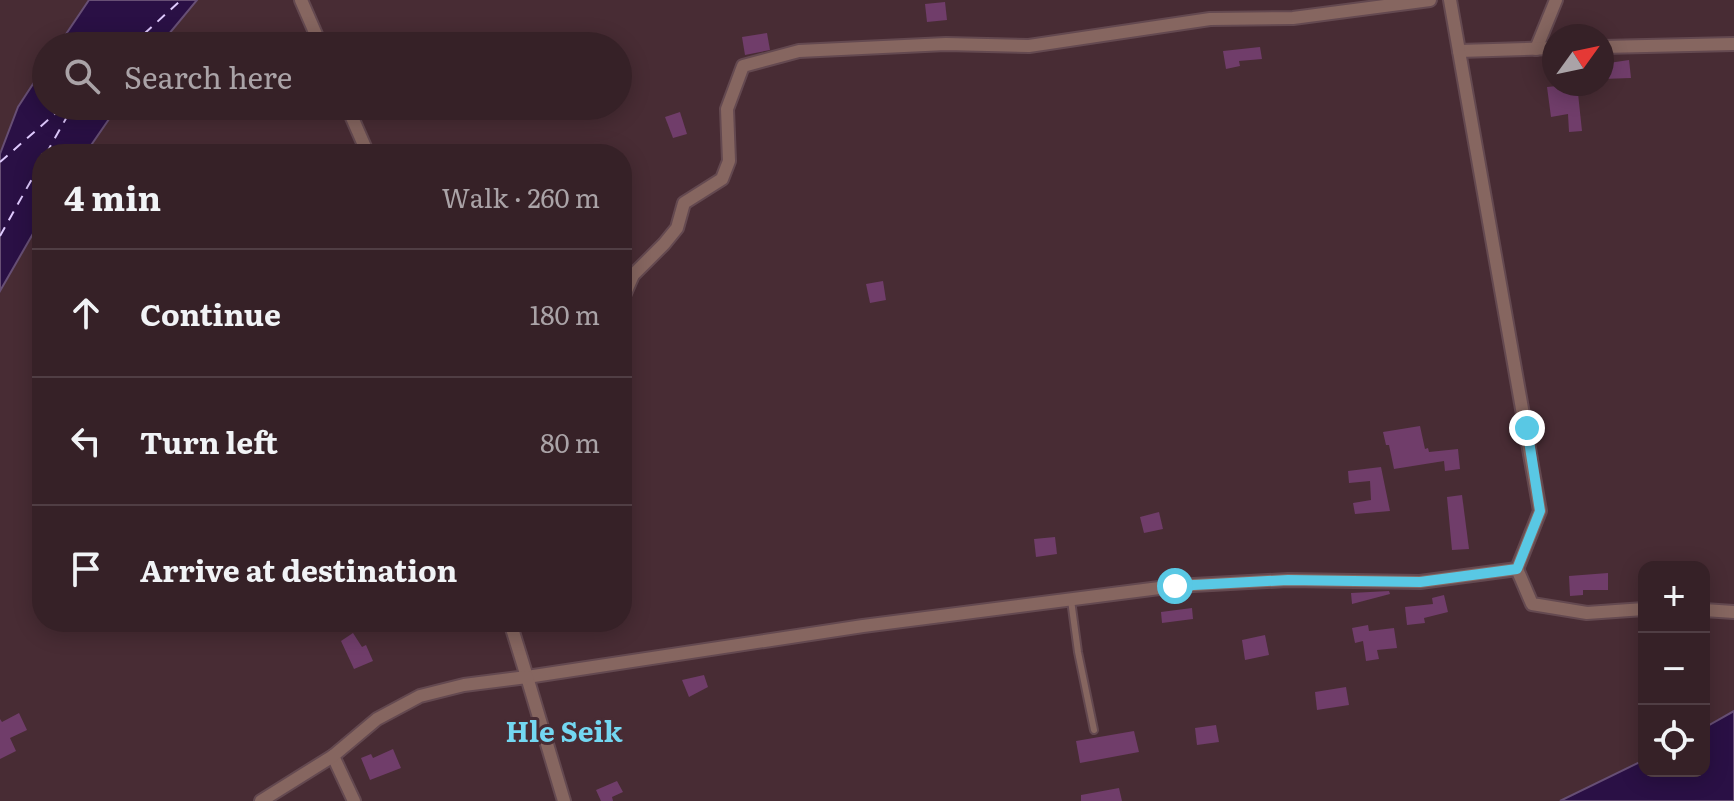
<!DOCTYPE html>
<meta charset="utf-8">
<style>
:root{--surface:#362127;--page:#412e33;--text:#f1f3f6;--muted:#aaa3a7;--line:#503e44}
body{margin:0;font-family:Literata,serif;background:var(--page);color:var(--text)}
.controls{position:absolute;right:24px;bottom:24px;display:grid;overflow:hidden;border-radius:16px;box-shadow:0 4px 20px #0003}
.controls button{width:72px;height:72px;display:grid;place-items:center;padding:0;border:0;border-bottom:2px solid var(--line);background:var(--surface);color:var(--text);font:40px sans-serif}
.compass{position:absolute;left:1542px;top:24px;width:72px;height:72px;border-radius:50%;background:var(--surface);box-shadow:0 4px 20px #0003;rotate:57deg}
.stop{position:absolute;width:24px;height:24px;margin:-18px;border:6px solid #59c8e4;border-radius:50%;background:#fff}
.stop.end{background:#59c8e4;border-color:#fff;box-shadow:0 2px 8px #0008}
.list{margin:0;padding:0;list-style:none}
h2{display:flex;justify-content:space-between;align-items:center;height:104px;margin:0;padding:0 32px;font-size:34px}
h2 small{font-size:26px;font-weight:400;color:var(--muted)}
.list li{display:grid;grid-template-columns:52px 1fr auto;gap:24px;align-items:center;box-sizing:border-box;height:128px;padding:0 32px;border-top:2px solid var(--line)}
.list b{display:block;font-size:30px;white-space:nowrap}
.list em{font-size:26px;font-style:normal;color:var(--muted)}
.icon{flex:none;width:44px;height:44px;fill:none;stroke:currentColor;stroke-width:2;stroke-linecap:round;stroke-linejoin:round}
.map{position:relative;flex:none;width:1734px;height:801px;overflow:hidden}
.search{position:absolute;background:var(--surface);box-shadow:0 4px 20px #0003;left:32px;top:32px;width:600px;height:88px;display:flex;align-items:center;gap:20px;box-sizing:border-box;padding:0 28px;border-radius:44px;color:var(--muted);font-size:30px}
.panel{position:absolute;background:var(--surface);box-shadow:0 4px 20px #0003;left:32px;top:144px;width:600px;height:488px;border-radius:32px}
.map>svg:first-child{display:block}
</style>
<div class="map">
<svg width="1734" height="801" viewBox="0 0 1734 801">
<rect width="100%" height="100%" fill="#482c34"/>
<g fill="#2a1045" stroke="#674f75" stroke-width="2">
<path d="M89,0H197L159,46H58Z"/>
<path d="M46,64V106H118L85,154H42V218L0,291V154L18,107Z"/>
<path d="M1734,711V801H1560L1644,760V771H1704V728Z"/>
</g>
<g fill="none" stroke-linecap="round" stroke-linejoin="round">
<g stroke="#dfcafe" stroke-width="2" stroke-dasharray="10 8" stroke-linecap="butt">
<path d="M131,46L181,0"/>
<path d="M46,154L73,106"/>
<path d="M0,162L64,106"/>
<path d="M0,236L42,161"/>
</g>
</g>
<g fill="#703d6a">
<path d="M945,2L947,20L927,22L925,4Z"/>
<path d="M767,33L770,50L745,55L742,37Z"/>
<path d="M1260,47L1262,59L1239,61L1240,66L1226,69L1223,51Z"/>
<path d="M1629,60L1631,78L1602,79V64Z"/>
<path d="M1577,84L1582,131L1569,132L1568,114L1551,117L1547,87Z"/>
<path d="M680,112L687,134L673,138L665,117Z"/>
<path d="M883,281L886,300L870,303L866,284Z"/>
<path d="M1420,426L1425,449L1428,448L1429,452L1458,449L1460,469L1445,471L1444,461L1394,469L1389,445H1386L1383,432Z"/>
<path d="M1381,467L1390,511L1355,514L1353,503L1371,500L1370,481L1349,483L1348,471Z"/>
<path d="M1462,495L1469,549L1452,550L1447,497Z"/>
<path d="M1159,512L1163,529L1144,533L1140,517Z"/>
<path d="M1055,537L1057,554L1036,557L1034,539Z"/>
<path d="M1608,573V590H1583V595L1570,596L1569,576Z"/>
<path d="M1389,591L1390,594L1352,604L1351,593Z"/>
<path d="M1444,595L1448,612L1424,618L1425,623L1407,625L1405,607L1433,604L1432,598Z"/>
<path d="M1192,608L1193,619L1162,623L1161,612Z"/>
<path d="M1368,625L1369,631L1394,628L1397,648L1377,650L1379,659L1366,661L1363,641L1355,643L1352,628Z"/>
<path d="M353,633L362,647L366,645L373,661L354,669L341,641Z"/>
<path d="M1265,635L1269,655L1245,660L1242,640Z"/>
<path d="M704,675L708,687L689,697L682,680Z"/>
<path d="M1346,687L1349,705L1317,710L1315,692Z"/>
<path d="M19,713L27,730L10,738L16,751L0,759V719L2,722Z"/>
<path d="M1216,725L1219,742L1197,745L1195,728Z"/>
<path d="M1134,731L1139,752L1080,763L1076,741Z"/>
<path d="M393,749L401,768L370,780L361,758L371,754L373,758Z"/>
<path d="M617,781L623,792L612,797L613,801H601L596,790Z"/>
<path d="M1119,788L1122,801H1081V795Z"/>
</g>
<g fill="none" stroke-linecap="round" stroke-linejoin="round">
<g stroke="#644950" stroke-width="10">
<path id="service" d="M1071,600L1078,652L1094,730"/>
</g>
<g stroke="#644950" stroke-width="16">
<g id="minor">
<path d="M301,0L321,46"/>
<path d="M1602,47L1734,44"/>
<path d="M1536,49L1556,0"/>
<path d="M1459,51L1554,48"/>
<path d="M347,106L368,154"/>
<path d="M622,300L633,275L664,244L677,228L684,203L722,179L729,161L727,109L743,66L799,51L946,44L1029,46L1210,19L1293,18L1430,0"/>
<path d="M1517,569L1532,604L1587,613L1644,609"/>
<path d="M1704,610L1734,612"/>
<path d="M510,622L527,677L863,626L1175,586L1288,580L1420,582L1517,569L1540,511L1450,0"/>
<path d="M333,756L354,801"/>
<path d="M261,801L333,756L377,719L420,696L464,685L527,677L564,801"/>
</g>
</g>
<use href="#service" stroke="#866660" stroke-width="6"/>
<use href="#minor" stroke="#866660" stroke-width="12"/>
</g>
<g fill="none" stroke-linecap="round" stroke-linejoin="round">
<path stroke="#59c8e4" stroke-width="10" d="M1175,586L1288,580L1420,582L1517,569L1540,511L1527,428"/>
</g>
<g text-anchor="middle" stroke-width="6" stroke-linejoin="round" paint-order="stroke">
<g font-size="28" font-weight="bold" fill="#73d7f1" stroke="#482c34">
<text x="564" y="742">Hle Seik</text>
</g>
</g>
</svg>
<div class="controls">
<button>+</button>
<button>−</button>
<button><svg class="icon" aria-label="locate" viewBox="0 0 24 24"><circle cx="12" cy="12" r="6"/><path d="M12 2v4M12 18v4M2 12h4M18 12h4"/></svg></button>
</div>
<svg class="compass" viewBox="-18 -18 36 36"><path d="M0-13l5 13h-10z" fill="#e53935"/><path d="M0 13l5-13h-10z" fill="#aaa3a7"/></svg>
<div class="stop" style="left:1175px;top:586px"></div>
<div class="stop end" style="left:1527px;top:428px"></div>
<div class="search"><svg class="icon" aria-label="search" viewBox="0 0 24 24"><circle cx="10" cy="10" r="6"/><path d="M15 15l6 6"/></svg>Search here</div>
<section class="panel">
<h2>4 min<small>Walk · 260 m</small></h2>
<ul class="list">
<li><svg class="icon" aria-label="ahead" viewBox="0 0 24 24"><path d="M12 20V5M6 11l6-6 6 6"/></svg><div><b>Continue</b></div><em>180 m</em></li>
<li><svg class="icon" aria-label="left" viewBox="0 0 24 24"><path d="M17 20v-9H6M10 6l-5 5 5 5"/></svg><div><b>Turn left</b></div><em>80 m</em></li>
<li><svg class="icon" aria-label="arrive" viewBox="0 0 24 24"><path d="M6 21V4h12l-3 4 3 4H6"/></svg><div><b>Arrive at destination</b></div></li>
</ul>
</section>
</div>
